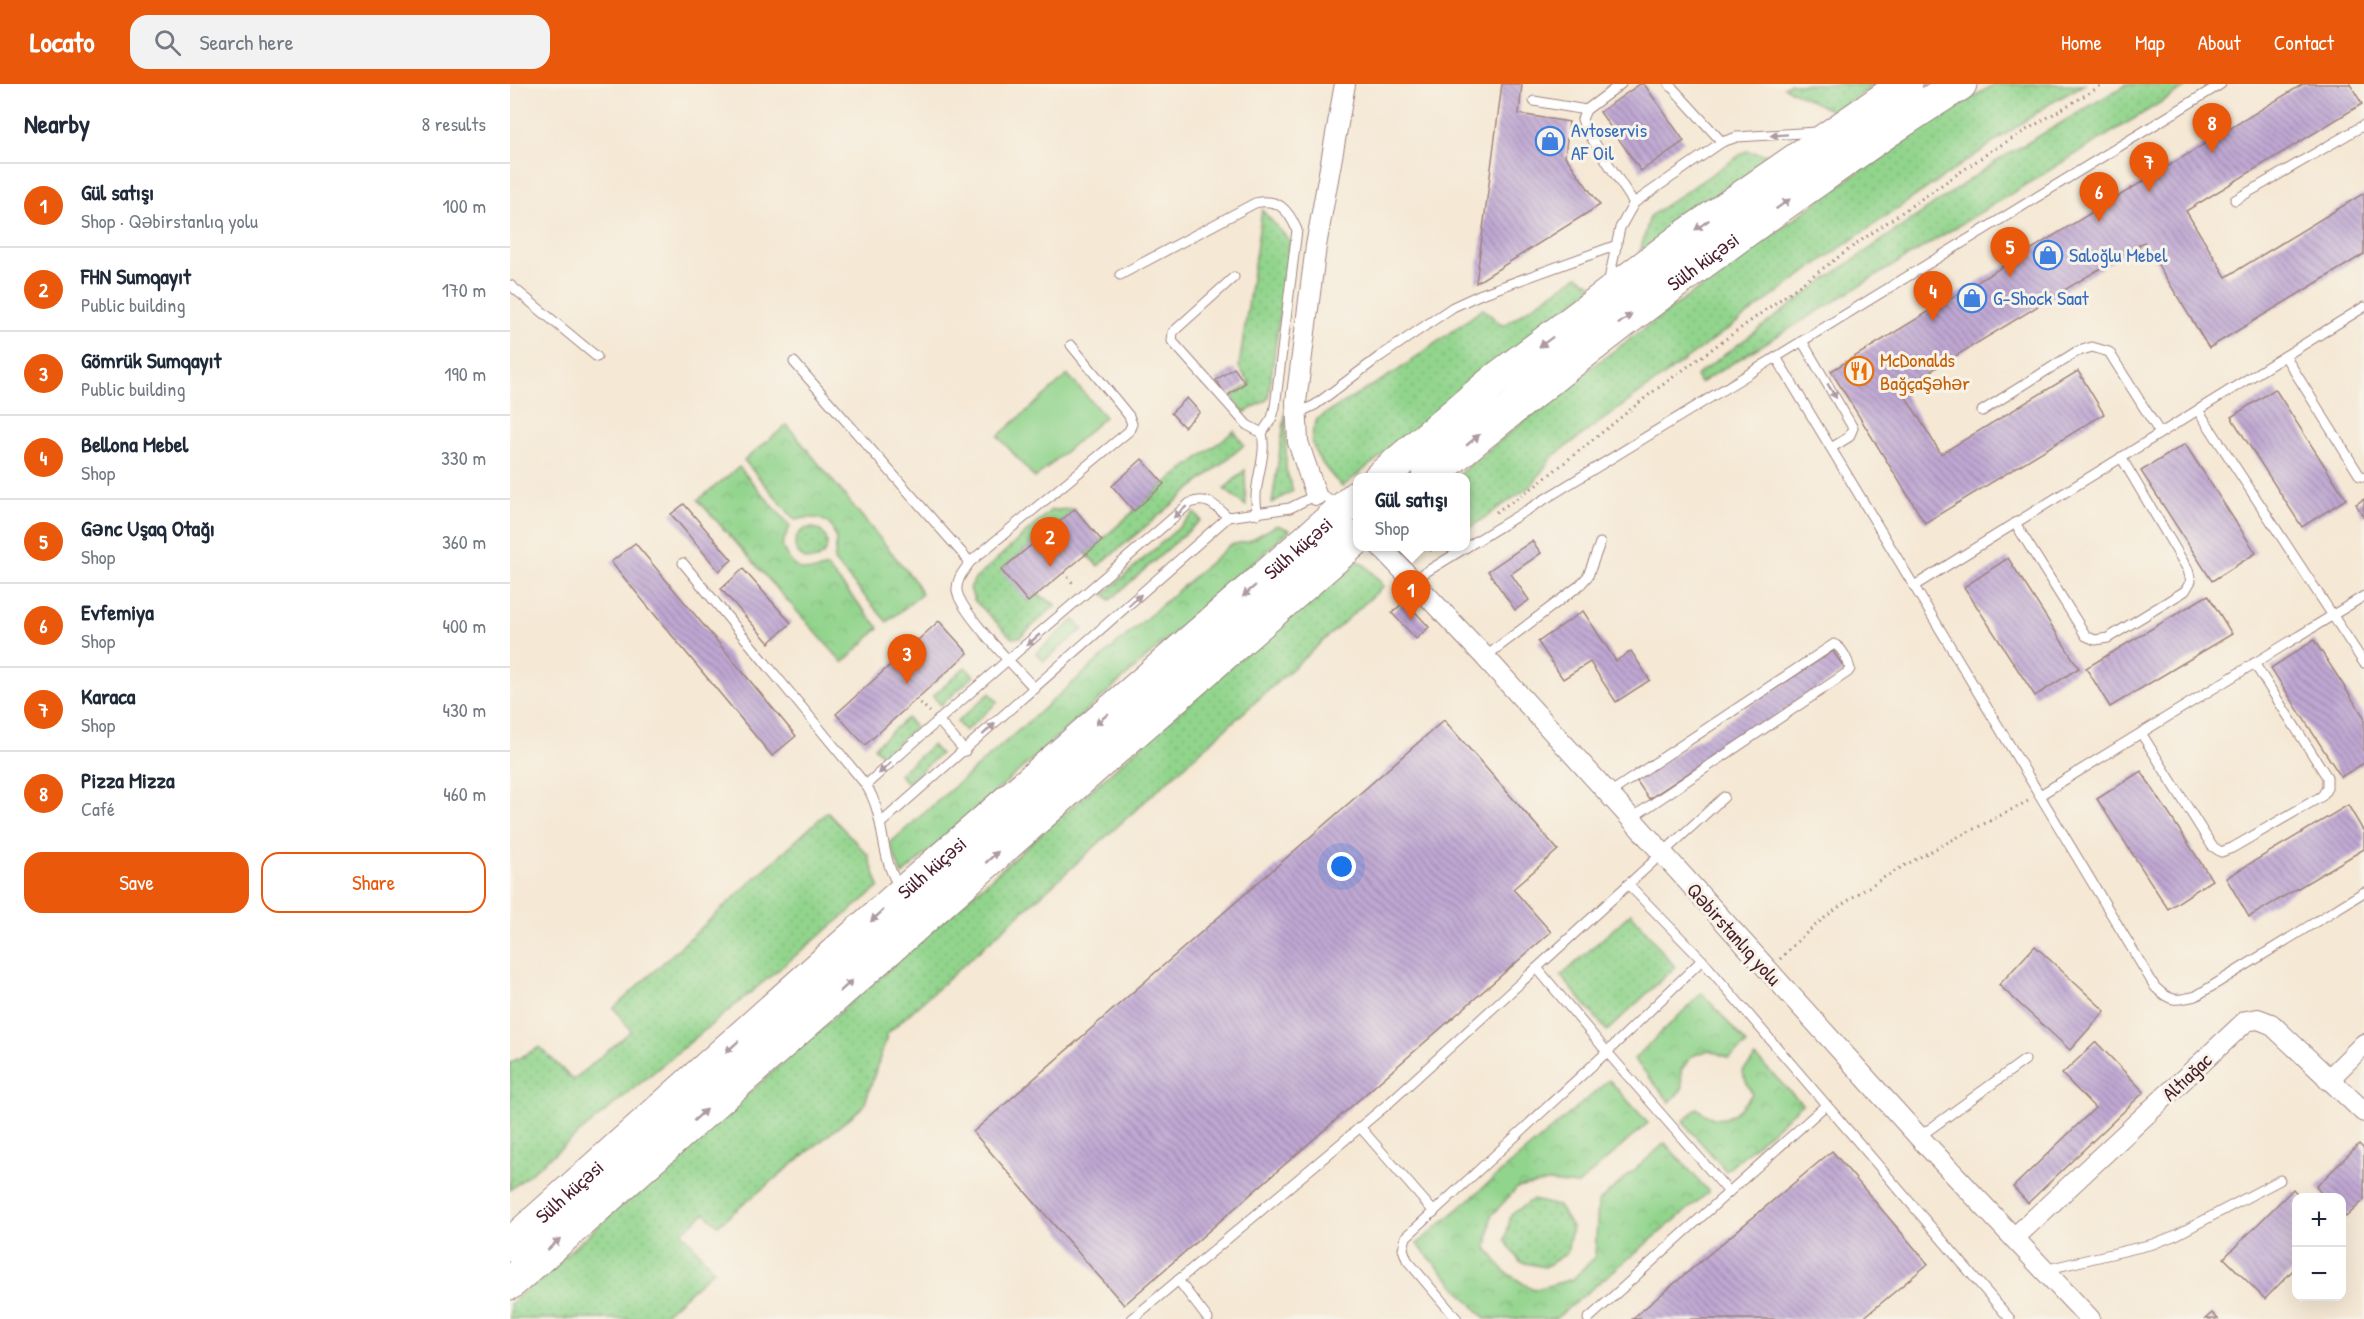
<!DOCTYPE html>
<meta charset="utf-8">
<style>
:root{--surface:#fff;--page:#f2f2f3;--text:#1f2937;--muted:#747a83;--line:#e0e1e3;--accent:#ea580c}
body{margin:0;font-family:"Patrick Hand",sans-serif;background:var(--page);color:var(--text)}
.controls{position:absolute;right:18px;bottom:18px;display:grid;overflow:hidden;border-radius:12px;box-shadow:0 6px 24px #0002}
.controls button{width:54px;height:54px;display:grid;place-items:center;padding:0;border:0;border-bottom:2px solid var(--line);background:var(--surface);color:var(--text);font:30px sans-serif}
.you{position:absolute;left:832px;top:783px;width:21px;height:21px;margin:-15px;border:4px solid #fff;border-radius:50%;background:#1a73e8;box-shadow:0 0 0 9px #1a73e833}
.badge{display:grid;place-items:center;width:39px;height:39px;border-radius:50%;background:var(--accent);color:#fff;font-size:20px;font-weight:700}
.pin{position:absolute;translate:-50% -50px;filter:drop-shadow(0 2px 3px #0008)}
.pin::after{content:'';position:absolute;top:32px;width:21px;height:18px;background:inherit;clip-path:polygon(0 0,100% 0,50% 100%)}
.popup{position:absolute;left:843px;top:389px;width:117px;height:78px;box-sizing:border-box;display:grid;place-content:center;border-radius:12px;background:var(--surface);filter:drop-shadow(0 2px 4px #0005);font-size:20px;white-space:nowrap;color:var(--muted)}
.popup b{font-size:22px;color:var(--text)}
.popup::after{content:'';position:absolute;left:50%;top:100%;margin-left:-12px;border:12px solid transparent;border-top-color:var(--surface)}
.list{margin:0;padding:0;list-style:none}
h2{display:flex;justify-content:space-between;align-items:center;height:78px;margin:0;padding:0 24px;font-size:26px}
h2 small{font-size:20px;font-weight:400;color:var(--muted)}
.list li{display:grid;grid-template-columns:39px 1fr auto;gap:18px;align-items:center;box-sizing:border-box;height:84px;padding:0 24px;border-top:2px solid var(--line)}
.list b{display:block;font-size:22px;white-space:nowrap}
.list p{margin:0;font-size:20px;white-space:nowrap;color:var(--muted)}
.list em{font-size:20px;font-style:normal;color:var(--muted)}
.actions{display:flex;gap:12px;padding:18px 24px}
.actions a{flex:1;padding:14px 0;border:2px solid var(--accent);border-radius:18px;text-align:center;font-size:21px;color:var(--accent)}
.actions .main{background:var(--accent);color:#fff}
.icon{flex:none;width:33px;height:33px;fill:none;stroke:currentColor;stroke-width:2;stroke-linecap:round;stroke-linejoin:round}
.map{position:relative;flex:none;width:1854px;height:1235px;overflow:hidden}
header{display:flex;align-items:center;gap:36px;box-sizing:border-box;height:84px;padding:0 30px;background:var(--accent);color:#fff}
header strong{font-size:28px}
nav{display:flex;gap:33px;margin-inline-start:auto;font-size:21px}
.search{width:420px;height:54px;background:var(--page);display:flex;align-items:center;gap:15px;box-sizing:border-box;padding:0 21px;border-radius:18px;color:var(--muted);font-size:22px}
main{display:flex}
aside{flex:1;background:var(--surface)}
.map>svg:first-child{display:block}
</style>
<header>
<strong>Locato</strong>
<div class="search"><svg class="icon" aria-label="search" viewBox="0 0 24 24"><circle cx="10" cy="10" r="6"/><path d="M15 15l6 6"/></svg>Search here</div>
<nav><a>Home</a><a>Map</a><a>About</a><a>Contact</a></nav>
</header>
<main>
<aside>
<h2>Nearby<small>8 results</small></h2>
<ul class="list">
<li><span class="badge">1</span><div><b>Gül satışı</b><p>Shop · Qəbirstanlıq yolu</p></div><em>100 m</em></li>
<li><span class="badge">2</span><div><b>FHN Sumqayıt</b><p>Public building</p></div><em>170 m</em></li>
<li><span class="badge">3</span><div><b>Gömrük Sumqayıt</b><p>Public building</p></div><em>190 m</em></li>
<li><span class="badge">4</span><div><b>Bellona Mebel</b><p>Shop</p></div><em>330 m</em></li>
<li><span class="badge">5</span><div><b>Gənc Uşaq Otağı</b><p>Shop</p></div><em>360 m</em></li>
<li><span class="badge">6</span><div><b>Evfemiya</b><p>Shop</p></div><em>400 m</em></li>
<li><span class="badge">7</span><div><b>Karaca</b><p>Shop</p></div><em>430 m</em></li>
<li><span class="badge">8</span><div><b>Pizza Mizza</b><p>Café</p></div><em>460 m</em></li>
</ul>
<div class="actions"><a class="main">Save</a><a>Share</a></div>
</aside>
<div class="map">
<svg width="1854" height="1235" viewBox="0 0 1854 1235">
<defs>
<pattern id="grass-dots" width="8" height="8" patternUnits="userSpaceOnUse" patternTransform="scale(1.5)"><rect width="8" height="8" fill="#91d48c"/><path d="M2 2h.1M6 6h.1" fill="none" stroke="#7fb679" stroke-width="1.8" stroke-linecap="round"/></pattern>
<pattern id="park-crowns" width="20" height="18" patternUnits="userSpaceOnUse" patternTransform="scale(1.5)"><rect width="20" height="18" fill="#91d48c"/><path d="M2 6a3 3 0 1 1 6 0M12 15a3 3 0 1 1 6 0" fill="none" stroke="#7fb679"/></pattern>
<pattern id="building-back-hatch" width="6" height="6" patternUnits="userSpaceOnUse" patternTransform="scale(1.5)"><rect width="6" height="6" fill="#bfa8d3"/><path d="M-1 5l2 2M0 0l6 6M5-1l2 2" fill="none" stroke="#9d88ab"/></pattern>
</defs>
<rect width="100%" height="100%" fill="#f7f3e8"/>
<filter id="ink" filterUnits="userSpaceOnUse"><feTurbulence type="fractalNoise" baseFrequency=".0167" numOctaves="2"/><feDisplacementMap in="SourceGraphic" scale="12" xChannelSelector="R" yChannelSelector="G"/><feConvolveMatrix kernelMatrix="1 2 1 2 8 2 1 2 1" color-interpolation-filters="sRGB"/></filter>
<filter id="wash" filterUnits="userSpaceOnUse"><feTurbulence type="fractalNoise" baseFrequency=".008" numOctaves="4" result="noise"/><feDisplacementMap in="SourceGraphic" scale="24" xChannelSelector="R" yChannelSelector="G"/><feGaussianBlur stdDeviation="1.35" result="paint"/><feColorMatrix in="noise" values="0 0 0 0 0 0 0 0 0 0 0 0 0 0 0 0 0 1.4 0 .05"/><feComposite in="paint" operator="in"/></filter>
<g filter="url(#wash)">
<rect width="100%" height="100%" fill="#f5e8d4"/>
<g fill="url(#grass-dots)" stroke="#6e7a5c" stroke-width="1.5">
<path d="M1280,0H1367L1324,28L1274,3Z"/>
<path d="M1485,0H1575L1541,19L1314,175L1042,373L1022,401L955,447V394H944L1068,293L1385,61Z"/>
<path d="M1617,0H1681L1190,299L1186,292L1316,195L1490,75Z"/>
<path d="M1236,67L1270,73L1130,168L1140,132Z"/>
<path d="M752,126L780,157L758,315L734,329L722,312L740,300L729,283Z"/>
<path d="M1068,192L1085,202L832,403C814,382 791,362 808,334L887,287L973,225L993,242Z"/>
<path d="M776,325V385L783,407L762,419Z"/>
<path d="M724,347L734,361L588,482L576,470L654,400Z"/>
<path d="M735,386L736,422L714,405Z"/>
<path d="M565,425L492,485L518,517L527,510L546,521L510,553L502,554L464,516L460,504L464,496L541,426Z"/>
<path d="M685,429L691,436L600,516L594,510Z"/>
<circle cx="301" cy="460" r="16"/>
<path d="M843,474L856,482L874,502L378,949L354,1022L208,1141L195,1129L172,1148L204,1186L149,1235H0V1220Z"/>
<path d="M564,536L573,545L534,577L526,569Z"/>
<path d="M455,583L464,592L431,621L423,612Z"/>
<path d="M480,609L488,618L455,647L447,638Z"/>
<path d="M397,634L405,643L373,672L364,663Z"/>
<path d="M422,661L430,670L397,699L389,690Z"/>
<path d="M317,728L358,771L369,803L0,1106V979L30,963L63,996L121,947L104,924Z"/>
<path d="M1121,829L1165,883L1097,947L1051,892Z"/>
<path d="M1022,1116L1048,1122L1062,1143L1057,1169L1035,1183L1010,1178L995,1156L1001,1131Z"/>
</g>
<g fill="url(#park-crowns)" stroke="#6e7a5c" stroke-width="1.5">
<path d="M277,341L404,496L412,510L377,538L324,477C331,445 319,427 285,436L234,376Z"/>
<path d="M229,383L280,442L272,461C281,485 293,492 317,483L369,544L333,579L188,416Z"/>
<path d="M767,441L780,446L392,791L380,759L720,461L739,457Z"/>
<path d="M1192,909L1237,960L1219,974L1199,966L1182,972L1171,986L1172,1005L1160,1018L1124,975Z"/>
<path d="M1246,973L1292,1020L1216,1087L1173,1038L1187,1024C1210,1045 1227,1032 1242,1010L1232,988Z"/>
<path d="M1099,996L1138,1039L1068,1101L1038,1098L1007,1104L981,1132L977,1164L994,1187L1023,1206L1063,1195L1085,1173L1088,1118L1155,1059L1199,1108L1045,1235H975L907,1160Z"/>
</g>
<path fill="#91d48c" stroke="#6e7a5c" stroke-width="1.5" d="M558,291L595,333L525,394L488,352Z"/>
<g id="blocks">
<g fill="url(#building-back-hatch)">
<path d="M992,0H1012L1009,30L1059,38L1055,72L1090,121L966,199Z"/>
<path d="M1130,0H1134L1174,57L1131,87L1090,28Z"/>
<path d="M1793,0H1840L1852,20L1676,127L1716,193L1854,109V170L1699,264L1634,158L1391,305L1431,370L1568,287L1594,330L1415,439L1321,287Z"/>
<path d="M724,284L735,299L717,312L706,296Z"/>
<path d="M1765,305L1836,415L1792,443L1721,333Z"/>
<path d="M677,314L690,328L674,343L661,329Z"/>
<path d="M1675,360L1746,469L1702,497L1631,387Z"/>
<path d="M632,375L654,400L624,427L602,402Z"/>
<path d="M1854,415V434L1846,420Z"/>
<path d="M174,420L222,476L209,487L161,430Z"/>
<path d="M565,425L592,457L518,518L491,486Z"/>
<path d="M1022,457L1031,469L1001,490L1019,516L1005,526L978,487Z"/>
<path d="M125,459L286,652L262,672L101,478Z"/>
<path d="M1498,474L1569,584L1525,612L1454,503Z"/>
<path d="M233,485L281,539L259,559L211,505Z"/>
<path d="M1698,511L1722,550L1600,623L1576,584Z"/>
<path d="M895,517L919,543L906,555L882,529Z"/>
<path d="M1073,527L1106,577L1121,567L1140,596L1106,618L1080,578L1053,595L1028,558Z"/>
<path d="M429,537L458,569L355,661L326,630Z"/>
<path d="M1804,556L1854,633V679L1831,693L1761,584Z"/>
<path d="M1323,567L1336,586L1139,715L1126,696Z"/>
<path d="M934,636L1048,766L1003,805L1041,848L614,1221L463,1048Z"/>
<path d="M1631,687L1702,796L1658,825L1587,715Z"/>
<path d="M1838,721L1854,748V765L1739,833L1716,794Z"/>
<path d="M1525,862L1595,927L1560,966L1489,901Z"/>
<path d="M1586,958L1634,1008L1518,1119L1503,1103L1585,1024L1552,990Z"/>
<path d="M1849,1060L1854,1065V1116L1836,1133L1832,1129V1114H1816L1806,1103Z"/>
<path d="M1322,1067L1418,1180L1352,1235H1122Z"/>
<path d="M1783,1105L1791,1114H1786V1183L1755,1215L1714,1174Z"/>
<path d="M1702,1229L1708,1235H1695Z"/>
</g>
</g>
</g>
<g filter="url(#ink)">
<use href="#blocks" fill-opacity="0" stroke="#a08480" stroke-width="1.5"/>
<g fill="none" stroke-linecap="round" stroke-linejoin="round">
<g stroke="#a08480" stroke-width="11">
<g id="lane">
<path d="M1111,0L1076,26L1072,35L1075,44L1124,119"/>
<path d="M1159,0L1212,58"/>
<path d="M1024,17L1076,26"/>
<path d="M1725,116L1854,41"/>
<path d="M610,191L745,119C768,114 778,125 787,146L765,323L762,334L752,349"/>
<path d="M724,193L663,248L662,257L737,341L752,349C758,376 740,403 748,430"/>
<path d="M1098,200L1110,144L1124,119L1212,58L1227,53L1307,48"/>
<path d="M0,201L87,273"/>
<path d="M1292,257L1343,344L1339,353L1321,364"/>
<path d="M1775,272L1850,392L1854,393"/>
<path d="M1266,273L1404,502L1854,223"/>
<path d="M284,278L460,478"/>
<path d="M1688,326L1854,579"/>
<path d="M1472,327L1566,268L1582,263L1599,268L1650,349"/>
<path d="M786,330L805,321L869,273L943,223L969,211L1107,161"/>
<path d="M1505,439L1576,552L1585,556L1598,554L1675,507L1681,497L1678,486L1611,373"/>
<path d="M173,479L356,701C377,734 368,774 391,805"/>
<path d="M903,496L1711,0"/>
<path d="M1404,502L1645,903C1660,918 1666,917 1686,912L1854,808"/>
<path d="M975,573L1070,501L1078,492L1090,459"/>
<path d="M525,605C508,586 450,528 447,507C446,495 454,487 460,478L619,347L622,340L619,332L561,261"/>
<path d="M428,636L455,667"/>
<path d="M1631,649L1702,762L1711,768L1722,764L1812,712L1817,704V693L1744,579"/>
<path d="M356,701C462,604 573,513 680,419C697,412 706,422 718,433"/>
<path d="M1098,710L1324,560C1332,564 1338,575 1340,585L1338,588L1120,735"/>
<path d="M1530,711L1854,512"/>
<path d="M371,739L718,433L780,424L806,411L814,412L830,421"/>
<path d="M1118,800L1192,876L1500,1235"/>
<path d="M1027,884L1097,968L1219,1108L1316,1021"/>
<path d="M850,1043L924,1128"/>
<path d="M1409,1053L1515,976"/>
<path d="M1534,1186L1643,1160L1666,1151L1770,1096"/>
<path d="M668,1196L698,1235"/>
<path d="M622,1235L880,1018L1214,713"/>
<path d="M947,1235L897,1176L893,1165L896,1153L1097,968L1192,876"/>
<path d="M1078,1235L1219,1108"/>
</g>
</g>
<g stroke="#a08480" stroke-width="22">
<g id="street">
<path d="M806,411L788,358L786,318L806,162L835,0"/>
<path d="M870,462L975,573L1409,1053L1580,1235"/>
<path d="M1818,996L1854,960"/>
<path d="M1504,1154L1736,937L1748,935L1761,940L1854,1028"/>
</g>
</g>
<g stroke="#a08480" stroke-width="35">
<g id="highway">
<path d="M870,394L983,298L1176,152L1396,0"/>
<path id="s1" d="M918,394C1034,296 1153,205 1277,117C1334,77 1390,36 1450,0"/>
<path id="s2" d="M0,1161L393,809L847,413"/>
<path d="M0,1199L593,675L847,454"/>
</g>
</g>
<g stroke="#a08480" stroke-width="3" stroke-dasharray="1.5 4.5" stroke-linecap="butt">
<path d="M986,428L1024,403L1140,310L1356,153L1481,67L1594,0"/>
<path d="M916,462L924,469"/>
<path d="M554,488L565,502"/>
<path d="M406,615L420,628"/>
<path d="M1270,875C1337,802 1432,763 1518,717"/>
</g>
<use href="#lane" stroke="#fff" stroke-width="9"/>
<use href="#street" stroke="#fff" stroke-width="20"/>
<use href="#highway" stroke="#fff" stroke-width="33"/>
</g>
<defs><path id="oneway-solid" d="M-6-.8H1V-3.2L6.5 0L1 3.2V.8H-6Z" transform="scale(1.5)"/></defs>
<g fill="#ae9aa0">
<use href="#oneway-solid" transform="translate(1269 51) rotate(176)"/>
<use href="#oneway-solid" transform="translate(1273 120) rotate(-35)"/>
<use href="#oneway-solid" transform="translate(1192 141) rotate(145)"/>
<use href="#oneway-solid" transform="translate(1115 235) rotate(-37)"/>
<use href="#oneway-solid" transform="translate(1036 258) rotate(143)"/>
<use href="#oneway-solid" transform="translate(1322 307) rotate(59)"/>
<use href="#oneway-solid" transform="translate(963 356) rotate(-40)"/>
<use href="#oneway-solid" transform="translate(670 428) rotate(139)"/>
<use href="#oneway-solid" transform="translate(739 507) rotate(139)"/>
<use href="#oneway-solid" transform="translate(625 516) rotate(-42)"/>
<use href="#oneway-solid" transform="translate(523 556) rotate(140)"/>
<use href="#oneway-solid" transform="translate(592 635) rotate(139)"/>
<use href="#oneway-solid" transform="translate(479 645) rotate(-42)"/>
<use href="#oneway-solid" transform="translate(375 684) rotate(137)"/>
<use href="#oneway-solid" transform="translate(482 773) rotate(-42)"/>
<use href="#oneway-solid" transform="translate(367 832) rotate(138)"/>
<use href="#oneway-solid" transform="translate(336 902) rotate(-42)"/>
<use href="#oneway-solid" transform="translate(222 963) rotate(138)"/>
<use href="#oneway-solid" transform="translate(190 1031) rotate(-42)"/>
<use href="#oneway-solid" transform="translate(44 1160) rotate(-42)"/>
</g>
</g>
<defs>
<g id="shop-ring" transform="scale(1.5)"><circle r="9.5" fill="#f7f3e8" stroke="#3f7fe0" stroke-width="1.5"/><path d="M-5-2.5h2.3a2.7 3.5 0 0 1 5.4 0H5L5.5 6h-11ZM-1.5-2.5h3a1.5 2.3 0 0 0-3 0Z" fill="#3f7fe0"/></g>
<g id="restaurant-ring" transform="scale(1.5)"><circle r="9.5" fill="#f7f3e8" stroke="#e8710a" stroke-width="1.5"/><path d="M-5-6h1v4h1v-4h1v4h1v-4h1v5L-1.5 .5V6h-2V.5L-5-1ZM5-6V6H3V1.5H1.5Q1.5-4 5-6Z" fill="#e8710a"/></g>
</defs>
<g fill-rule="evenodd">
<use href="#shop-ring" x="1040" y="57"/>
<use href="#shop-ring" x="1538" y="171"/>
<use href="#shop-ring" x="1462" y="214"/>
<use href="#restaurant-ring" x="1349" y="287"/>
</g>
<g text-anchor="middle" stroke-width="6" stroke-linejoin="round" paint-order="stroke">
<g font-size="20" fill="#366cbe" stroke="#f7f3e8" text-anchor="start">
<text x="1061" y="53">Avtoservis<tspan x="1061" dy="23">AF Oil</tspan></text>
<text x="1559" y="178">Saloğlu Mebel</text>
<text x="1483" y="221">G-Shock Saat</text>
</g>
<g font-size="20" fill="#4a1f2b" stroke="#f7f3e8">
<text dy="7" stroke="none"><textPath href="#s1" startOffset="350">Sülh küçəsi</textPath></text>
<text dy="7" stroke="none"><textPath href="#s2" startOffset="1052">Sülh küçəsi</textPath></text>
<text dy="7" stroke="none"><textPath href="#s2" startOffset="566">Sülh küçəsi</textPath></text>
<text transform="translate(1224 850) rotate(48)" y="7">Qəbirstanlıq yolu</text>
<text transform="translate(1677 993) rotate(-43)" y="7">Altıağac</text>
<text dy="7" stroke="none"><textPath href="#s2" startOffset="80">Sülh küçəsi</textPath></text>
</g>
<g font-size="20" fill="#c56008" stroke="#f7f3e8" text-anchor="start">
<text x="1370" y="283">McDonalds<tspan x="1370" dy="23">BağçaŞəhər</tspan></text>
</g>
</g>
</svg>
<div class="controls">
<button>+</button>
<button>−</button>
</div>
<div class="you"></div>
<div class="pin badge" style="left:901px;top:536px">1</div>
<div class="popup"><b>Gül satışı</b>Shop</div>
<div class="pin badge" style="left:540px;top:483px">2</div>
<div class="pin badge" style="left:397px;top:600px">3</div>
<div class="pin badge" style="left:1423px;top:237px">4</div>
<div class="pin badge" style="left:1500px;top:193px">5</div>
<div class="pin badge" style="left:1589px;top:138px">6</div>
<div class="pin badge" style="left:1639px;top:108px">7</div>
<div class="pin badge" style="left:1702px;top:69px">8</div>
</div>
</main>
